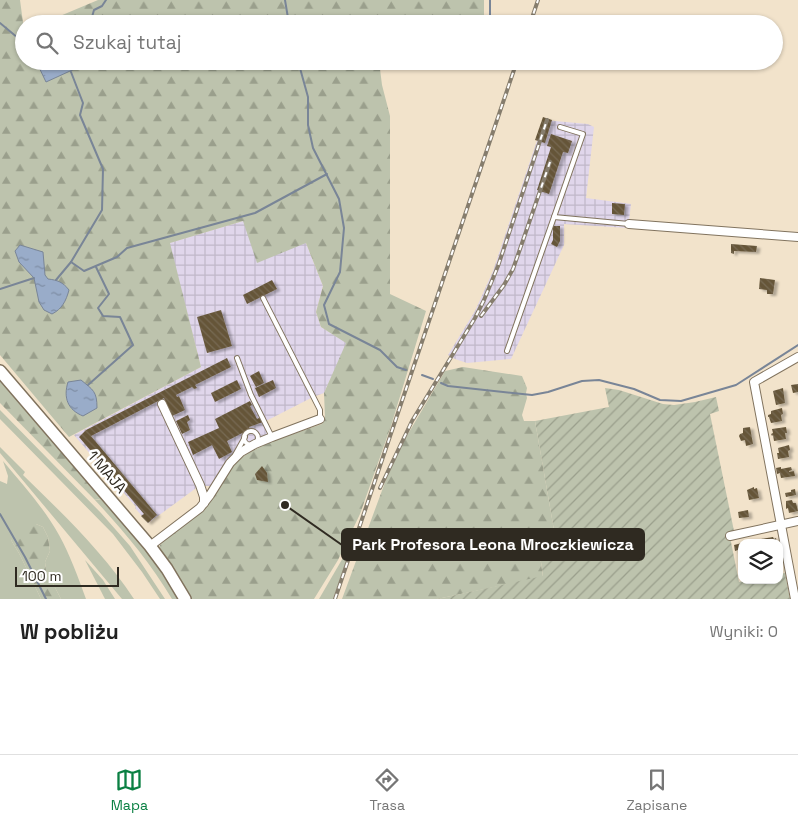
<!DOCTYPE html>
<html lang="pl">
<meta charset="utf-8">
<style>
:root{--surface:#fff;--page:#f2f2f2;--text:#222;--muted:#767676;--line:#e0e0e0;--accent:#0b8043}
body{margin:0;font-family:"Space Grotesk",sans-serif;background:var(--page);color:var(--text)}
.controls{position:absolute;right:15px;bottom:15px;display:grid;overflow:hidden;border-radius:10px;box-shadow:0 1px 4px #0004}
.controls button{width:45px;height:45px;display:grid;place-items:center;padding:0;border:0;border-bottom:1px solid var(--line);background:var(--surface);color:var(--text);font:25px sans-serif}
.scale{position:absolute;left:15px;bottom:12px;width:104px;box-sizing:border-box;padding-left:5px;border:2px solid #2f2a21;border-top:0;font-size:14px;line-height:18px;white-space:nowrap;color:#2f2a21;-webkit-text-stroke:4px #fff;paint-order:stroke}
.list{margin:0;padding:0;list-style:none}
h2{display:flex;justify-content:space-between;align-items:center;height:65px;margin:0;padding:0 20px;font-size:21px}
h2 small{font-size:16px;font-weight:400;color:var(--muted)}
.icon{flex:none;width:28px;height:28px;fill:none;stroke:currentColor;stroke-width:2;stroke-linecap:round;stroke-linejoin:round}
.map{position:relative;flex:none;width:798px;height:599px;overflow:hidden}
.search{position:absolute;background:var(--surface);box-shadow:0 1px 4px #0004;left:15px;right:15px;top:15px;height:55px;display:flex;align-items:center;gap:12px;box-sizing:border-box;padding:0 18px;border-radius:28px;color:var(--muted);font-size:19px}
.sheet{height:155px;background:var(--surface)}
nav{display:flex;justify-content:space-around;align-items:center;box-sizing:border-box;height:70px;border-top:1px solid var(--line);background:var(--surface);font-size:14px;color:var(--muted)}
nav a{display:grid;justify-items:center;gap:2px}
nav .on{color:var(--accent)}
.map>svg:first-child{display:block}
</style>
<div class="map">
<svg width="798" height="599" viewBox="0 0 798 599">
<defs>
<pattern id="industrial-grid" width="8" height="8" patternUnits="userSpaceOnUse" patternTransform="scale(1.25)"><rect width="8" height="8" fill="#e0d6eb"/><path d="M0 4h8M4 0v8" fill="none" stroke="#c0b8c9"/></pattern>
<pattern id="forest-firs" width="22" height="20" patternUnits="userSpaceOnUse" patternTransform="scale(1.25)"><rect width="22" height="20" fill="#bdc3ad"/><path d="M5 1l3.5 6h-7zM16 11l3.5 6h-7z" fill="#9a9f8c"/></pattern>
<pattern id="garden-furrows" width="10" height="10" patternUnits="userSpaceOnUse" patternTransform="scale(1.25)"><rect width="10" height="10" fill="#bdc3ad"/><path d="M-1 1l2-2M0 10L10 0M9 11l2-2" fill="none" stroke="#9a9f8c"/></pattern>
<pattern id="water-ripples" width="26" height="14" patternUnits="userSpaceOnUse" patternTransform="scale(1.25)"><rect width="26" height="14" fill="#99acc9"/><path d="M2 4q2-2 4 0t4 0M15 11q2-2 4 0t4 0" fill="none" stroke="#7d8ca3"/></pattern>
<pattern id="building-back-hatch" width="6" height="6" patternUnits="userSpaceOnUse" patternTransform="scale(1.25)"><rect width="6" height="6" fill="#655539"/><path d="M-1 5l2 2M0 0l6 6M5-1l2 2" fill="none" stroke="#776a53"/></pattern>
<filter id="shadow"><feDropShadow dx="3.5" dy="2" stdDeviation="1" flood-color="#0004"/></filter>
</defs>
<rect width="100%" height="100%" fill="#f2e3cb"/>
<g fill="url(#industrial-grid)">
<path d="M544,120L588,124L594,127L586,198L631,204L628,228L564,224V245L511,359L467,363L455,359L448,355L475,311L493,271Z"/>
<path d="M243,221L306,243L323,286L316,312L321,327L347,343L324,393L313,397L264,422L269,435L235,452L229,457L213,483L210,486H205L203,483L158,516L148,523L135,508L136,507L74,435L201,367L169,243Z"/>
</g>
<g fill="#bdc3ad">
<path d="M0,410L101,513L130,546L165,599H160L142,572L113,534L0,419Z"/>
<path d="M0,447L25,472L23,475C63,514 103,552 134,599H122L0,453Z"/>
<path d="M3,461C23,485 44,508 59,535C70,555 78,577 86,599H61L46,570L45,562L50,551L48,537L43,527L36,524L11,540L20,555L41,599H0V481L7,484L8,476Z"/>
<path d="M104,498L139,538L181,599H172C150,562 123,530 94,499L99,500Z"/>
<path d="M351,544L352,545L333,599H319Z"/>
<path d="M85,560L103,580L115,599H105Z"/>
</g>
<g fill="url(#forest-firs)">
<path d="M0,0H20L24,30V61H379L382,85L390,116V294L426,311L391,426L360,514L338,560L314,599H190L159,549L160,545L164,540L203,509L231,468L237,461L248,453L270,442L322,424L325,418L324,393L346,343L321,327L316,312L323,286L306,243L257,263L243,221L170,243L201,367L69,437L0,355Z"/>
<path d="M98,0H484V24H41Z"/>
<path d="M463,367L522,376L527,388L526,393L527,398L522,415L524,421H535L555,536L538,541L543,577L437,599H342L387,477L405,439L445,371Z"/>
<path d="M0,375L104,498L103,500L94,499L0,403Z"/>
<path d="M27,524H36L43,527L48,537L50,551L45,562L46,570L61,599H41L20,555L11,540L16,531Z"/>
</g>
<path fill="url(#garden-furrows)" d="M605,388L619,390L663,404L674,405L695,402L716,397L719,411L710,414L734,531L729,532L739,582L747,580H779V574L785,573L790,599H437L543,576L538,541L555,536L535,421L609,407Z"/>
<g fill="url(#water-ripples)" stroke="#798597">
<path d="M36,61H92L46,82Z"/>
<path d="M20,245L43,252L45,275L48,279C57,280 63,282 69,290C66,301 62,309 52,314L44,310L39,302L34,278L19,262L15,251Z"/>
<path d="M81,380C93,390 97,391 97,408L83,416C68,410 63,398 68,382Z"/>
</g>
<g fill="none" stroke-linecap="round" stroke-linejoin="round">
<g stroke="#798597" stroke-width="2">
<path d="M285,0L289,24"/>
<path d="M0,23L24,43"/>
<path d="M90,24L94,10L102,6L106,0"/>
<path d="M490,24V0"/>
<path d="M298,61L308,97V125L313,148L339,199L344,228L340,272L324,305L329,324L380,350L397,367L406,370"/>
<path d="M71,72L83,103L80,115L103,169L102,210L71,262"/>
<path d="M56,280L71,262L84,271L117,257L127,248L255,213L327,174"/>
<path d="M0,289L34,278"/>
<path d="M422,375L433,379"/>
<path d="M441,383L448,386L532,395L548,392L582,381L599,380L634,389L660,400L681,401L736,385L798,345"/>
<path d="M88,385L133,345L120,317L103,316L98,308L109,294L96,267"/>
<path d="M0,514L25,557L46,599"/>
</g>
</g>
<g fill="url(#building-back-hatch)" filter="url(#shadow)">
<path d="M543,117L552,120L545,143L535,140Z"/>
<path d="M551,134L572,141L568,153L563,152L549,194L537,190L551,147L547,146Z"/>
<path d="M612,203L625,204L624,215L612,214Z"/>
<path d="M553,226H560V241L557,247L551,244L553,240Z"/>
<path d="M731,244L757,246L756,252L734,251V254L731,253Z"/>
<path d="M760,278L775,280L773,294H767V290L759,289Z"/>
<path d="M272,280L277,289L247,304L243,295Z"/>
<path d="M221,310L232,346L207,353L197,317Z"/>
<path d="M227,358L231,367L195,385L197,388L194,389L192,387L176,395L177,397L179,396L185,410L172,416L164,398L91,436L157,515L148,523L141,516L144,514L79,437L86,430Z"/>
<path d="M259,371L264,383L256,387L250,376Z"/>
<path d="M237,380L241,389L215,402L211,393Z"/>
<path d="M273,380L276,388L259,397L255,388Z"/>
<path d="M798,384V392L793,393L791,385Z"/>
<path d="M783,388L785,403L776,405L773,391Z"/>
<path d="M250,401L252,405L250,406L257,419L261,417L263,422L249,427L250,429L227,441L232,452L219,459L212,445L193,455L188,442L219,428L215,419Z"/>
<path d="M782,408L783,414L781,415L782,421L771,423L769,417H768V415L771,414V411Z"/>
<path d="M188,415L190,420L187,422L190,430L182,434L176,421Z"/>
<path d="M750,427L753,444L746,446L745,440L741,441L739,436L740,434L743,433V428Z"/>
<path d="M786,427L787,433H785L786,439L774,441L773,435L772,436L771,434L773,433L772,429Z"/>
<path d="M789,445L790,450L788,451L789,457L778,459L777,453H779L778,448Z"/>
<path d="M262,466L267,473L268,482L257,480L255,474Z"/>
<path d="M781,467V469L791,467L792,470L789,471V472L794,471L795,476L781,478L780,473L777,474L776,468Z"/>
<path d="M754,487V489L757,488L759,498L749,500L747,490Z"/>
<path d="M795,489L796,495L786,497L785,493L791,492V490Z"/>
<path d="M792,500L793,503H796L798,511L789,513L788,508L786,509V501Z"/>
<path d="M748,510L749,517L739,518L738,512Z"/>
<path d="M773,537L774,539L776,538L777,543H761V539Z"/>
<path d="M742,543V553H739L738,550L735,551L734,545Z"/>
</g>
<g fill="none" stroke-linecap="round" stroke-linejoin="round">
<g stroke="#81735e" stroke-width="6">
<g id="lane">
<path d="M560,127L583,134L554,217L629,224"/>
<path d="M263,298L320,410V419"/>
<path d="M507,351L554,217"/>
<path d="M237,358L251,395L272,437"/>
<circle cx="251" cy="438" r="7"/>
<path d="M235,455L245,437"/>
</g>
</g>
<g stroke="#81735e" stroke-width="10">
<g id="street">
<path d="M629,224L798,237"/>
<path d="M162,404L200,485L204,497V503"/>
<path d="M730,536L798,521"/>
<path d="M150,546L200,508L210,495L230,463L241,452L255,444L272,437L320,419"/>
<path d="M795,599L754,382L798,357"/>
</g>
</g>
<g stroke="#81735e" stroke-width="14">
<path id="secondary" d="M0,371L150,546L167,569L185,599"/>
</g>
<use href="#lane" stroke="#fff" stroke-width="4"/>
<use href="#street" stroke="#fff" stroke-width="8"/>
<use href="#secondary" stroke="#fff" stroke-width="11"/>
<g stroke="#867d6d" stroke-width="4">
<g id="rail">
<path d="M530,24L538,0"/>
<path d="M481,316L504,285L513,269L520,249L550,162"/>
<path d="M380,488L412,421L475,318L484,300L498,266L547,120"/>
<path d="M335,599L517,61"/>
</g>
</g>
<use href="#rail" stroke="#fff" stroke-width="2" stroke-dasharray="5.5" stroke-linecap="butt"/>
</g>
<g text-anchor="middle" stroke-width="5" stroke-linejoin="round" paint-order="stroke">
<g font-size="15" fill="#2f2a21" stroke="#fff">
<text transform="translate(107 472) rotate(49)" y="5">1 MAJA</text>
</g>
</g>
<path fill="none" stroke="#2f2a21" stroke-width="2" d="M285 505L342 545"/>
<circle fill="#2f2a21" stroke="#fff" stroke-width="2" cx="285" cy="505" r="5"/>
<rect fill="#2f2a21" stroke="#2f2a21" stroke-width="2" x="342" y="529" width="302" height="31" rx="5"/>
<g font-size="16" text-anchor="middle" font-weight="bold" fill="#fff">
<text x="493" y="550">Park Profesora Leona Mroczkiewicza</text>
</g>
</svg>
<div class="controls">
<button><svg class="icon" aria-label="layers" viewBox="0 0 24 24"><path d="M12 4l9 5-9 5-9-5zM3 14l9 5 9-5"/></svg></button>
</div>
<div class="scale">100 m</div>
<div class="search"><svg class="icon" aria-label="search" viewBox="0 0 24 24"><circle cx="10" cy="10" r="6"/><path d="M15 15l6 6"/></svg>Szukaj tutaj</div>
</div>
<section class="sheet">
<h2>W pobliżu<small>Wyniki: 0</small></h2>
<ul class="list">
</ul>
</section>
<nav>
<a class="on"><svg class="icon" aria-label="map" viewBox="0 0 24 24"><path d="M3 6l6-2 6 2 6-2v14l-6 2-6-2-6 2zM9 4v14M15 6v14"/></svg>Mapa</a>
<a><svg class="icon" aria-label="directions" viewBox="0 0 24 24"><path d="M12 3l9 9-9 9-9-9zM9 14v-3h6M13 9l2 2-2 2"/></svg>Trasa</a>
<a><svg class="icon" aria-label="saved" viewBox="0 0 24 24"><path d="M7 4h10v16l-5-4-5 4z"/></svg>Zapisane</a>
</nav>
